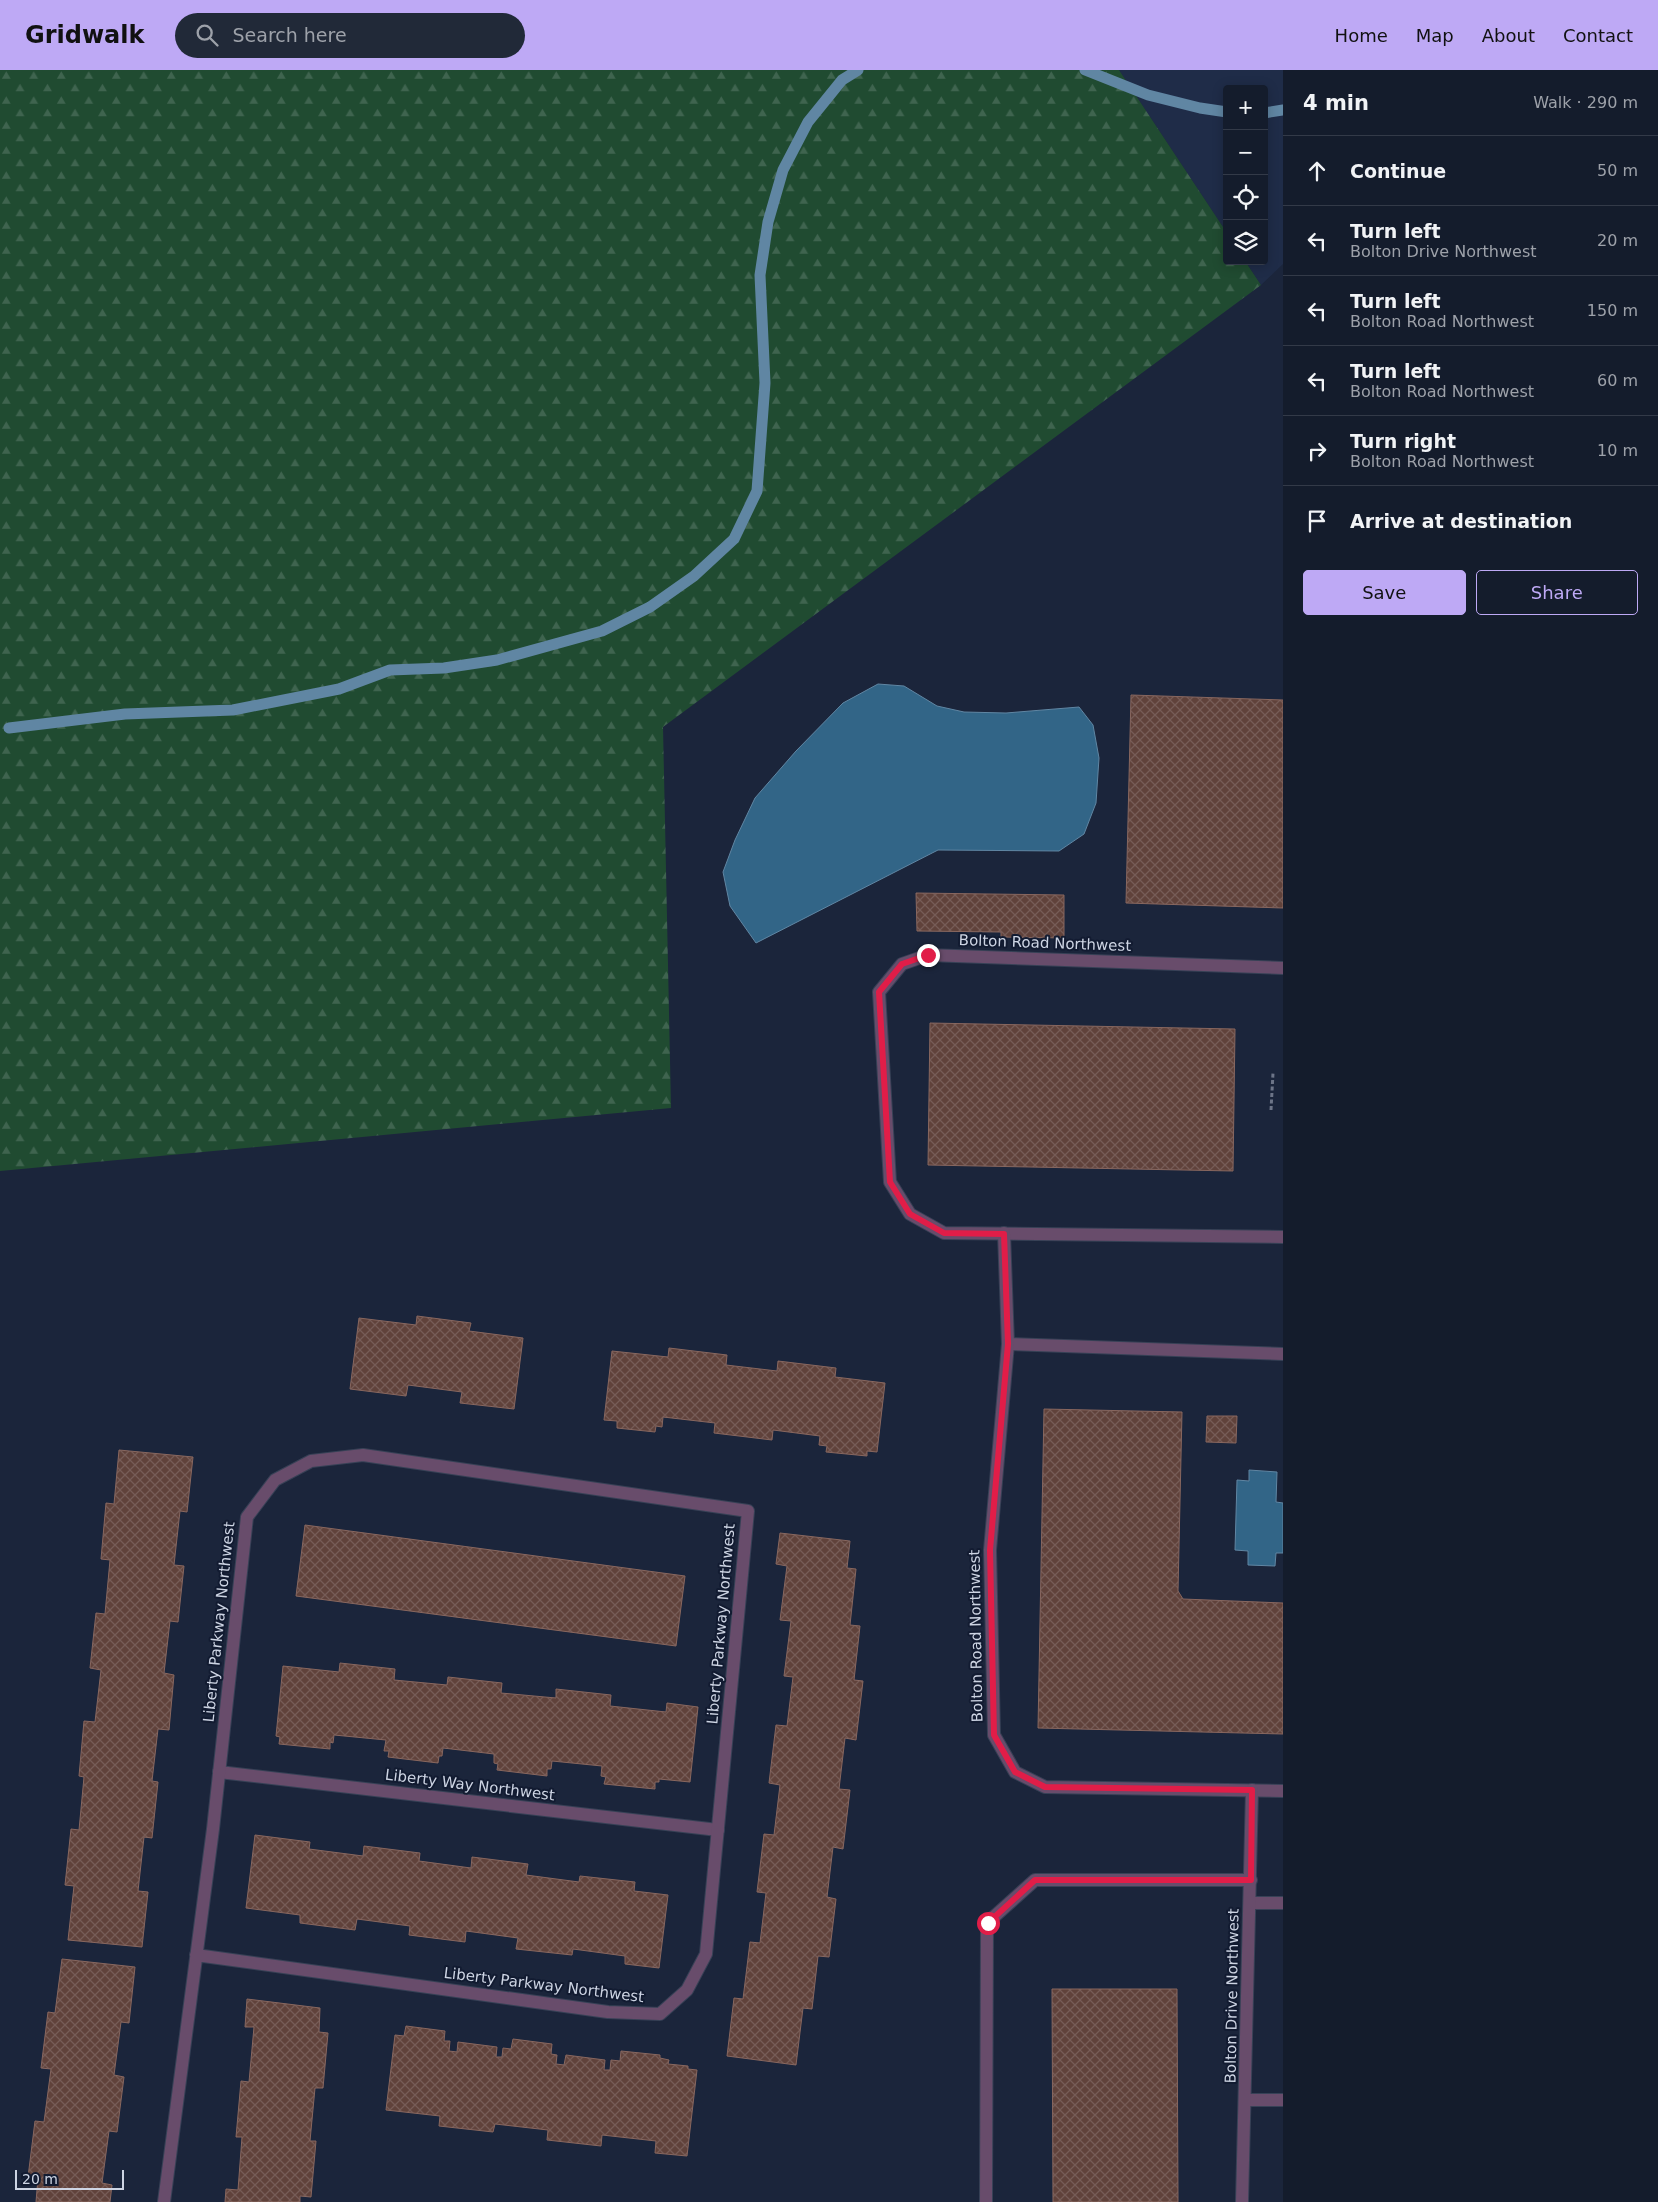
<!DOCTYPE html>
<meta charset="utf-8">
<style>
:root{--surface:#141c2c;--page:#212938;--text:#f1f3f6;--muted:#9da1a9;--line:#333a48;--accent:#bea9f5}
body{margin:0;font-family:"DejaVu Sans",sans-serif;background:var(--page);color:var(--text)}
.controls{position:absolute;right:15px;top:15px;display:grid;overflow:hidden;border-radius:5px;box-shadow:0 2px 12px #0003}
.controls button{width:45px;height:45px;display:grid;place-items:center;padding:0;border:0;border-bottom:1px solid var(--line);background:var(--surface);color:var(--text);font:25px sans-serif}
.scale{position:absolute;left:15px;bottom:12px;width:109px;box-sizing:border-box;padding-left:5px;border:2px solid #cdd4e3;border-top:0;font-size:14px;line-height:18px;white-space:nowrap;color:#cdd4e3;-webkit-text-stroke:4px #121b31;paint-order:stroke}
.stop{position:absolute;width:15px;height:15px;margin:-11px;border:4px solid #e11d48;border-radius:50%;background:#fff}
.stop.end{background:#e11d48;border-color:#fff;box-shadow:0 1px 5px #0008}
.list{margin:0;padding:0;list-style:none}
h2{display:flex;justify-content:space-between;align-items:center;height:65px;margin:0;padding:0 20px;font-size:21px}
h2 small{font-size:16px;font-weight:400;color:var(--muted)}
.list li{display:grid;grid-template-columns:32px 1fr auto;gap:15px;align-items:center;box-sizing:border-box;height:70px;padding:0 20px;border-top:1px solid var(--line)}
.list b{display:block;font-size:19px;white-space:nowrap}
.list p{margin:0;font-size:16px;white-space:nowrap;color:var(--muted)}
.list em{font-size:16px;font-style:normal;color:var(--muted)}
.actions{display:flex;gap:10px;padding:15px 20px}
.actions a{flex:1;padding:11px 0;border:1px solid var(--accent);border-radius:5px;text-align:center;font-size:18px;color:var(--accent)}
.actions .main{background:var(--accent);color:#111}
.icon{flex:none;width:28px;height:28px;fill:none;stroke:currentColor;stroke-width:2;stroke-linecap:round;stroke-linejoin:round}
.map{position:relative;flex:none;width:1283px;height:2132px;overflow:hidden}
header{display:flex;align-items:center;gap:30px;box-sizing:border-box;height:70px;padding:0 25px;background:var(--accent);color:#111}
header strong{font-size:24px}
nav{display:flex;gap:28px;margin-inline-start:auto;font-size:18px}
.search{width:350px;height:45px;background:var(--page);display:flex;align-items:center;gap:12px;box-sizing:border-box;padding:0 18px;border-radius:28px;color:var(--muted);font-size:19px}
main{display:flex}
aside{flex:1;background:var(--surface)}
.map>svg:first-child{display:block}
</style>
<header>
<strong>Gridwalk</strong>
<div class="search"><svg class="icon" aria-label="search" viewBox="0 0 24 24"><circle cx="10" cy="10" r="6"/><path d="M15 15l6 6"/></svg>Search here</div>
<nav><a>Home</a><a>Map</a><a>About</a><a>Contact</a></nav>
</header>
<main>
<div class="map">
<svg width="1283" height="2132" viewBox="0 0 1283 2132">
<defs>
<pattern id="forest-firs" width="22" height="20" patternUnits="userSpaceOnUse" patternTransform="scale(1.25)"><rect width="22" height="20" fill="#204b31"/><path d="M5 1l3.5 6h-7zM16 11l3.5 6h-7z" fill="#3f644f"/></pattern>
<pattern id="building-cross-hatch" width="8" height="8" patternUnits="userSpaceOnUse" patternTransform="scale(1.25)"><rect width="8" height="8" fill="#60423b"/><path d="M0 0l8 8M0 8l8-8" fill="none" stroke="#765c57"/></pattern>
</defs>
<rect width="100%" height="100%" fill="#1b253b"/>
<path fill="#1f2c48" d="M1119,0H1283V194L1261,215L1245,191H1264V19H1227V163Z"/>
<path fill="url(#forest-firs)" d="M0,0H1119L1227,163V191H1245L1261,215L663,657L671,1038L0,1101Z"/>
<g fill="#326587" stroke="#6086a3">
<path d="M878,614L904,616L937,636L964,642L1006,643L1079,637L1093,655L1099,688L1096,733L1084,764L1059,781L938,780L756,873L730,836L723,802L735,770L755,728L796,681L843,633Z"/>
<path d="M1249,1400L1277,1402L1276,1432L1283,1433V1483H1276L1275,1496L1248,1495V1481L1235,1480L1237,1410L1249,1411Z"/>
</g>
<g fill="none" stroke-linecap="round" stroke-linejoin="round">
<g stroke="#6086a3" stroke-width="11">
<path d="M1085,0L1148,25L1200,38L1227,42"/>
<path d="M1264,43L1283,40"/>
<path d="M9,658L125,644L233,640L339,619L390,600L444,598L497,590L602,561L650,537L694,506L734,469L757,421L765,313L760,205L768,152L783,100L808,52L842,10L858,0"/>
</g>
</g>
<g fill="url(#building-cross-hatch)" stroke="#88675f">
<path d="M1131,625L1283,630V838L1126,833Z"/>
<path d="M916,823L1064,825V868L1001,867V862L917,861Z"/>
<path d="M930,953L1235,959L1233,1101L928,1095Z"/>
<path d="M417,1246L471,1253L469,1261L523,1268L514,1339L460,1333L462,1322L408,1315L406,1326L350,1319L359,1248L416,1255Z"/>
<path d="M669,1278L727,1285L726,1295L777,1301L778,1291L836,1298L835,1307L885,1313L877,1382L867,1381V1386L826,1382L827,1376L819,1375L820,1366L773,1360L772,1370L714,1363L715,1353L663,1347L662,1357L656,1356L655,1362L617,1358V1351L604,1350L612,1281L668,1287Z"/>
<path d="M1044,1339L1182,1342L1178,1521L1183,1529L1283,1533V1664L1038,1658Z"/>
<path d="M1207,1346H1237L1236,1373L1206,1372Z"/>
<path d="M119,1380L193,1387L187,1442L180,1441L174,1495L184,1496L178,1552L170,1551L164,1603L174,1605L169,1660L158,1659L152,1711L158,1712L152,1768L144,1767L138,1821L148,1822L142,1877L68,1870L74,1816L65,1815L71,1759L79,1760L84,1707L79,1706L84,1651L95,1652L101,1600L90,1598L96,1543L105,1544L110,1490L101,1489L106,1433L114,1434Z"/>
<path d="M305,1455L685,1506L676,1576L296,1526Z"/>
<path d="M780,1463L850,1471L847,1498L856,1499L850,1555L860,1556L854,1610L863,1611L856,1670L845,1668L839,1719L850,1720L843,1779L833,1777L827,1827L836,1829L829,1887L818,1886L812,1939L803,1938L796,1995L727,1986L734,1928L743,1929L750,1872L760,1873L766,1823L757,1822L764,1764L774,1765L780,1715L769,1713L776,1655L787,1656L793,1607L784,1606L791,1551L780,1550L787,1496L776,1494Z"/>
<path d="M340,1593L395,1599L394,1610L447,1615L448,1607L502,1613L501,1623L556,1628V1619L611,1625L610,1636L666,1642L667,1633L698,1637L690,1712L659,1709V1712H655V1719L604,1714L606,1707L601,1706L602,1696L552,1691L551,1699H547V1706L497,1700L498,1694L494,1693V1684L443,1678L442,1686H439L438,1693L388,1687L389,1681H384L386,1670L334,1665L333,1673L330,1672V1679L279,1674L280,1667L276,1666L283,1596L339,1602Z"/>
<path d="M255,1765L310,1772L309,1779L363,1786L364,1776L420,1783L419,1791L471,1798L472,1787L528,1794L526,1805L579,1812L580,1806L635,1812L634,1821L668,1825L659,1898L625,1894V1886L573,1879L572,1885L516,1879L518,1868L466,1861L465,1872L409,1865L410,1856L357,1849L355,1860L300,1853V1845L246,1838Z"/>
<path d="M62,1889L135,1897L129,1953L121,1952L114,2005L124,2007L117,2062L109,2061L102,2113L112,2115L110,2132H36L38,2108L28,2107L35,2051L44,2052L51,1999L41,1998L48,1942L55,1943Z"/>
<path d="M1052,1919H1177L1178,2132H1053Z"/>
<path d="M247,1929L320,1938L319,1962L328,1963L323,2018H315L310,2071H316L311,2127L300,2126V2132H225L226,2119L238,2120L242,2067H236L241,2011L249,2012L254,1957H245Z"/>
<path d="M406,1956L445,1961L444,1971H450L449,1981L457,1982L458,1972L497,1977L496,1987H502L503,1978L511,1979L513,1969L552,1974L551,1984L557,1985L556,1994L564,1995L566,1985L605,1990L604,2000H610L611,1990L620,1991L621,1981L660,1985V1988L669,1990L668,1994L688,1996V1999L697,2000L687,2086L655,2083L656,2071L602,2065L601,2076L547,2070L548,2060L495,2054L493,2062L439,2056L440,2046L386,2040L395,1965L404,1966Z"/>
</g>
<g fill="none" stroke-linecap="round" stroke-linejoin="round">
<g stroke="#374156" stroke-width="14">
<g id="service">
<path d="M1283,898L928,885L902,894L879,922L890,1112L910,1144L944,1163L1283,1167"/>
<path d="M1004,1163L1008,1274L1283,1284"/>
<path d="M1008,1274L990,1480L994,1665L1015,1702L1045,1717L1283,1721"/>
<path d="M219,1702L718,1760"/>
<path d="M1251,1833H1283"/>
<path d="M1246,2030H1283"/>
<path d="M986,2132L987,1853L1035,1810H1251"/>
</g>
</g>
<g stroke="#374156" stroke-width="14">
<g id="minor">
<path d="M164,2132L213,1759L247,1447L275,1410L311,1391L363,1385L748,1441L706,1884L687,1920L660,1944L608,1942L196,1885"/>
<path d="M1242,2132L1252,1720"/>
</g>
</g>
<path stroke="#6c7487" stroke-width="3" stroke-dasharray="4 2.5" stroke-linecap="butt" d="M1271,1040L1273,1003"/>
<use href="#service" stroke="#684c6b" stroke-width="12"/>
<use href="#minor" stroke="#684c6b" stroke-width="12"/>
</g>
<g fill="none" stroke-linecap="round" stroke-linejoin="round">
<path stroke="#e11d48" stroke-width="6" d="M928,885L902,894L879,922L890,1112L910,1144L944,1163L1004,1164L1008,1274L990,1480L994,1665L1015,1702L1045,1717L1252,1720L1251,1810H1035L988,1853"/>
</g>
<g text-anchor="middle" stroke-width="4" stroke-linejoin="round" paint-order="stroke">
<g font-size="15" fill="#cdd4e3" stroke="#121b31">
<text transform="translate(1045 873) rotate(2)" y="5">Bolton Road Northwest</text>
<text transform="translate(219 1552) rotate(-84)" y="5">Liberty Parkway Northwest</text>
<text transform="translate(721 1554) rotate(-85)" y="5">Liberty Parkway Northwest</text>
<text transform="translate(976 1566) rotate(-91)" y="5">Bolton Road Northwest</text>
<text transform="translate(470 1715) rotate(7)" y="5">Liberty Way Northwest</text>
<text transform="translate(544 1915) rotate(7)" y="5">Liberty Parkway Northwest</text>
<text transform="translate(1232 1926) rotate(-89)" y="5">Bolton Drive Northwest</text>
</g>
</g>
</svg>
<div class="controls">
<button>+</button>
<button>−</button>
<button><svg class="icon" aria-label="locate" viewBox="0 0 24 24"><circle cx="12" cy="12" r="6"/><path d="M12 2v4M12 18v4M2 12h4M18 12h4"/></svg></button>
<button><svg class="icon" aria-label="layers" viewBox="0 0 24 24"><path d="M12 4l9 5-9 5-9-5zM3 14l9 5 9-5"/></svg></button>
</div>
<div class="scale">20 m</div>
<div class="stop" style="left:988px;top:1853px"></div>
<div class="stop end" style="left:928px;top:885px"></div>
</div>
<aside>
<h2>4 min<small>Walk · 290 m</small></h2>
<ul class="list">
<li><svg class="icon" aria-label="ahead" viewBox="0 0 24 24"><path d="M12 20V5M6 11l6-6 6 6"/></svg><div><b>Continue</b></div><em>50 m</em></li>
<li><svg class="icon" aria-label="left" viewBox="0 0 24 24"><path d="M17 20v-9H6M10 6l-5 5 5 5"/></svg><div><b>Turn left</b><p>Bolton Drive Northwest</p></div><em>20 m</em></li>
<li><svg class="icon" aria-label="left" viewBox="0 0 24 24"><path d="M17 20v-9H6M10 6l-5 5 5 5"/></svg><div><b>Turn left</b><p>Bolton Road Northwest</p></div><em>150 m</em></li>
<li><svg class="icon" aria-label="left" viewBox="0 0 24 24"><path d="M17 20v-9H6M10 6l-5 5 5 5"/></svg><div><b>Turn left</b><p>Bolton Road Northwest</p></div><em>60 m</em></li>
<li><svg class="icon" aria-label="right" viewBox="0 0 24 24"><path d="M7 20v-9h11M14 6l5 5-5 5"/></svg><div><b>Turn right</b><p>Bolton Road Northwest</p></div><em>10 m</em></li>
<li><svg class="icon" aria-label="arrive" viewBox="0 0 24 24"><path d="M6 21V4h12l-3 4 3 4H6"/></svg><div><b>Arrive at destination</b></div></li>
</ul>
<div class="actions"><a class="main">Save</a><a>Share</a></div>
</aside>
</main>
